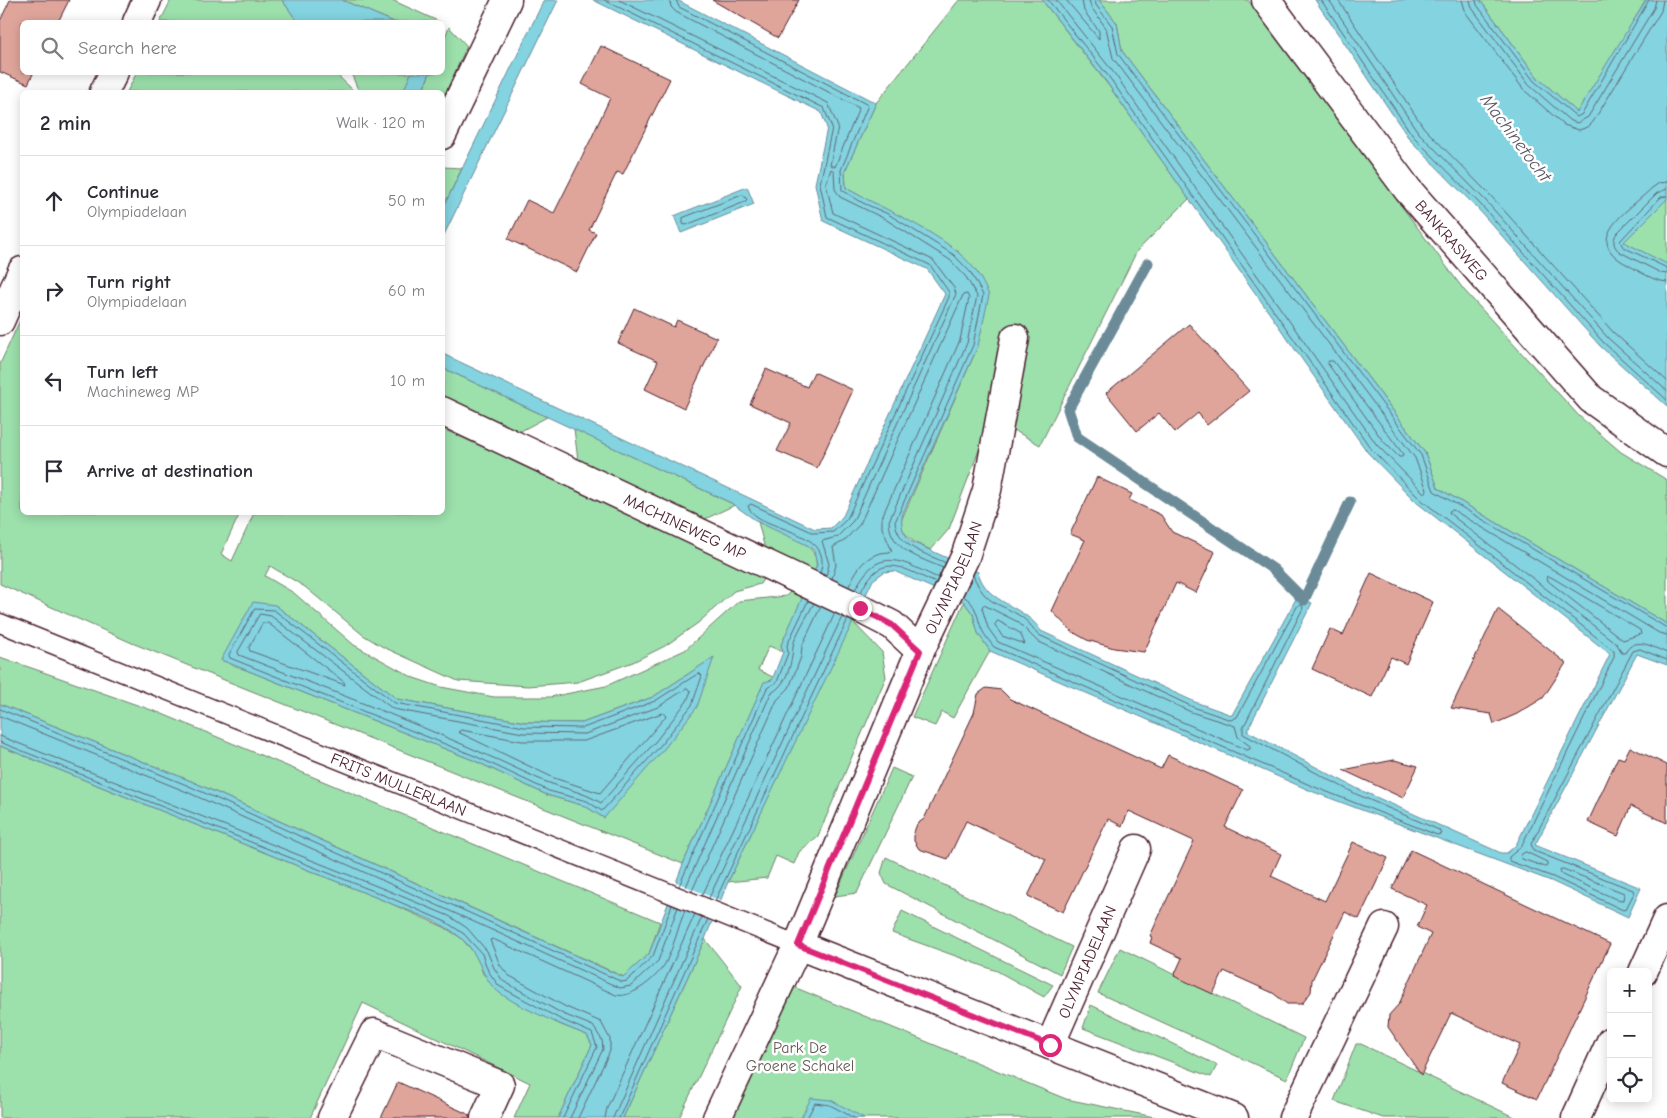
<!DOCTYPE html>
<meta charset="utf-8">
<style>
:root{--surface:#fff;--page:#f7f7f7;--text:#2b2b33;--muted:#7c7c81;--line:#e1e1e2}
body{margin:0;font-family:"Comic Neue",sans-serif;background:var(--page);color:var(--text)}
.controls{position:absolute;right:15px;bottom:15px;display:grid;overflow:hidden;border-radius:8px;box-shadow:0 2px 12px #0003}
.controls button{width:45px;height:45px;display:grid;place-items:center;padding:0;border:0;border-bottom:1px solid var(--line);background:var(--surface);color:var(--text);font:25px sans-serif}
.stop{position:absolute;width:15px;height:15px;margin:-11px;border:4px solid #db2777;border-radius:50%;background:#fff}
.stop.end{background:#db2777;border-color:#fff;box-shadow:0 1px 5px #0008}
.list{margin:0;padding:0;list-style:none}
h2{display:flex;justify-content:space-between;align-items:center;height:65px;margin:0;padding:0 20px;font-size:21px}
h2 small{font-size:16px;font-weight:400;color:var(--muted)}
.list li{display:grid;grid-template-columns:32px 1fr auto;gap:15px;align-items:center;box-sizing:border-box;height:90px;padding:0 20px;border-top:1px solid var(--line)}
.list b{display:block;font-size:19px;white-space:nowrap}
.list p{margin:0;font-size:16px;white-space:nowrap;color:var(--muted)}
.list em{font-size:16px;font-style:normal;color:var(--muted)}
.icon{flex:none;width:28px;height:28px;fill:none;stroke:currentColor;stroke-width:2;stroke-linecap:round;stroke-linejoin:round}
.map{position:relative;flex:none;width:1667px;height:1118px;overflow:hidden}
.search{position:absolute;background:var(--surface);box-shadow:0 2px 12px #0003;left:20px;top:20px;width:425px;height:55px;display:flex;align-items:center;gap:12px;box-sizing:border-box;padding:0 18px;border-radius:8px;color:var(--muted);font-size:19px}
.panel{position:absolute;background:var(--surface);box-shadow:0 2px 12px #0003;left:20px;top:90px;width:425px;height:425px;border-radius:8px}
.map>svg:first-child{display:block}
</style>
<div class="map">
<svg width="1667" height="1118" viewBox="0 0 1667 1118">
<rect width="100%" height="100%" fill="#fff"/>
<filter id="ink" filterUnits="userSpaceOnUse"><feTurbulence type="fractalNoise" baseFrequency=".02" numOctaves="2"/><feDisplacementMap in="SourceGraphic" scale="10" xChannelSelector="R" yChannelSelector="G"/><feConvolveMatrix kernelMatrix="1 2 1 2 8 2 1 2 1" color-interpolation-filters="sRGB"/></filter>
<g filter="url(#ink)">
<g fill="#9ce0ac" stroke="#73806c" fill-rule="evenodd">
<path d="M171,0H282L298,22H160Z"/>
<path d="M342,0H392L440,22H394Z"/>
<path d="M959,0H1042L1109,86L1189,199L1137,251L1040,445L1010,428L997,403L949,529L931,550C916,543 906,540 900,523L978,346L958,251L846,188L845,171L876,103Z"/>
<path d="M1099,0H1248L1464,290L1579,416L1621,452L1667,480V624L1438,488L1425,453L1122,51L1117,23Z"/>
<path d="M1480,0H1667V266L1624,242L1577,112L1538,78Z"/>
<path d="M449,27L467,46L443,98L442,92H422L430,73L442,72L443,42Z"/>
<path d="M137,72L335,73L355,92H127Z"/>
<path d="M351,73H416L406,92H359Z"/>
<path d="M443,167L462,168L443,208Z"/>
<path d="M22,316V512L240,513L221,554L232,561L254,513L442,512L443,429L765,576L760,584L734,591L698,623L665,646L633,662L578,682L528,686L458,681L383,647L363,635L305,587L270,566L265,576L294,593L354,645L414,678L441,687L494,697H550L606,686L685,650L739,601L786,596L791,591L804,597L781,645L783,652L769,646L758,670L773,677L772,681L764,683L683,864L132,643L0,584V364ZM275,605L397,699L525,722L582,723L653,697L713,658L604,818L585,806L547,795L473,760L221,660Z"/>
<path d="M443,368L547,417L519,432L443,398Z"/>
<path d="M574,429L735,505L705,519L578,460Z"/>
<path d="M758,522C778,531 825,542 815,571L765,549Z"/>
<path d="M964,602L973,614L978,633L990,651L953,718L942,712L935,726L912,717Z"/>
<path d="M852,621L882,652L886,677L818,836L799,852L794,864L776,856L767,878L728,882Z"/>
<path d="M0,657L160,713L660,922L649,954L624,977L191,781L0,704Z"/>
<path d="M0,746L385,901L444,927L461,938L478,957L483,974L515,1001L559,1024L587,1035L592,1045L558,1118H514L530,1083L363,1003L310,1118H0Z"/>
<path d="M892,768L912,777L857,893L835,896Z"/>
<path d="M886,857L1072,947L1060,974L886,884L881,873Z"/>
<path d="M902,911L1053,985L1044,997L997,971L892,933Z"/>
<path d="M705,939L742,986L679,1118H623Z"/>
<path d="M1120,948L1304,1038L1287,1079L1098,993Z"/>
<path d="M767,976L1066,1099L1159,1118H707Z"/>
<path d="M1091,1005L1217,1065L1211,1077L1083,1028Z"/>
<path d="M1356,1044H1361L1516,1118H1383L1334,1101Z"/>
</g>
<g fill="#83d3e0" stroke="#6c8b98">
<path d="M282,0H342L394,22H298Z"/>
<path d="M544,0H558L443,237V208Z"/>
<path d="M593,0H677L876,103L845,171L846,188C884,210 950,235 976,271C981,278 985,287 989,295L978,346L903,513C900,525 902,531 910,541L978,572C987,605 1024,604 1041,631L1195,702L1232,715L1297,597L1312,603L1247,731L1358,789L1501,853H1507L1516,845L1610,654L1416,502L1368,453L1105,80L1042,0H1099L1117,23L1122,51L1425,453L1438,488L1667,624V665L1637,654L1535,845L1641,888L1628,917L1551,881L1311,791L990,651L978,633L973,614L964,602L894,571L884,572L873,580L728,882L705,939L623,1118H558L592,1045L587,1035C566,1027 510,1004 494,988C480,973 479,953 461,938C441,920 409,912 385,901L0,746V704L191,781L623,977L649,954L683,864L764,682L772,680L783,652L781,645L817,565L814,551L809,546L758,522L731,503L443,368V354L815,529L831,528L843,516L945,294L927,269L823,221L815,184L827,128L821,112Z"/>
<path d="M1315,0H1480L1538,78L1577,112L1646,0H1667V199L1624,242L1667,264V406L1600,346L1478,209L1410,140Z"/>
<path d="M411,73H430L422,92H403Z"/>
<path d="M747,187L754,204L681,233L674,216Z"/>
<path d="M253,602L275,605L397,699L525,722L582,723L653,697L714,657L697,707L664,749L604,818L585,806L547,795L473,760L221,660Z"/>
<path d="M811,1098L831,1100L864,1118H801Z"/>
</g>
<path fill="#fff" d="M674,881L723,902L714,923L665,902Z"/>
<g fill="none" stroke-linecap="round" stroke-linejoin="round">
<g stroke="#616773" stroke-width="1">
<path d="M604,0L824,108L832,128L820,184L827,217L930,265L949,292V297L847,519L833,532L814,533L751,504L748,506C758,533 836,527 820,573"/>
<path d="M619,0L828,103L838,127L830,165L835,167L859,108L676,12L671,7L670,0"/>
<path d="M676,0L679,7L868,105L841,170L842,190L863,203L888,214L954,255L971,273L983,295L973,345L895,522C899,548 925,553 946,563"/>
<path d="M1048,0L1109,77L1372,450L1419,498L1614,651V657L1521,847L1509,857V861L1553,877L1623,910L1626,909L1634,893L1633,890L1534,851L1531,844L1633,651L1640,649L1667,660"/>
<path d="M1056,0L1114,73L1377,445L1423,492L1426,493L1427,490L1415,458L1113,58L1106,28L1091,7L1089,0"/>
<path d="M1066,0L1099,39V31L1084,11L1082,0"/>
<path d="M1095,0L1096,5L1112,26L1118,54L1421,455L1434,491L1667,628"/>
<path d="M1321,0L1413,136L1481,205L1603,342L1667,400"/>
<path d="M1329,0L1418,132L1486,201L1608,338L1667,391"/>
<path d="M1338,0L1424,128L1491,196L1613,332L1667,381"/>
<path d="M1462,0L1466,13L1524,90L1564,125L1579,130L1588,127L1593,122L1661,11L1663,0"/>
<path d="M1470,0L1472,8L1529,85L1569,120L1577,123L1588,117L1654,8L1656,0"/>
<path d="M1476,0L1477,5L1534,81L1577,117L1582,114L1649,0"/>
<path d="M1667,182L1659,183L1652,188C1628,211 1579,240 1628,265C1639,271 1653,281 1667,282"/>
<path d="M1667,189L1657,193L1617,233C1612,240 1613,247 1620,252L1661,273L1667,274"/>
<path d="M743,195L747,199L745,202L686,225L683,224V218Z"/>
<path d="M1667,196L1661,197L1620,241L1623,247L1667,268"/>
<path d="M1329,361H1333L1403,454L1402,457H1399L1383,441L1328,364Z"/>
<path d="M826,576L829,564L822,541L837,537L853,521L956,294L954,288L933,260L833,213L826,184L831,169L834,171L835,189L840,197L885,219L950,260L966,277L977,296L967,343L889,521C890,551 921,558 943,568"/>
<path d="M1551,577L1640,630L1641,634L1623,640L1548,581L1547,577Z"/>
<path d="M832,579L836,565L833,547L844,541L860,524L963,295L967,294L969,298L960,340L882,517V528L892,551C888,553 882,552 877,554C861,560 855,573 849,586"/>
<path d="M855,590C878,544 901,561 938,578"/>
<path d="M861,592C881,550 902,568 936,583"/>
<path d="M963,596C977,603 977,618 982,630C985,636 990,642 994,647L1312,786L1437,835L1441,834L1439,830L1356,794L1243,734V728L1303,608L1302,605H1298L1237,717L1231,720L1193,707L1039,635C1033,629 1030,623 1023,618C999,601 987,608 973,575"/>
<path d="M984,605L1018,622L1037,641L1191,712L1235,726L1238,737L1250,746V749L1247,750L998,642L988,628L982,608Z"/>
<path d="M255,609L274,610L395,703L524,727L583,728L655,701L699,673L702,676L692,705L660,746L602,811L587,801L549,791L475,756L230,658L229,655Z"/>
<path d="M260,614L271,616L393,709L523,733L585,734L658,707L687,688L691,691L687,701L655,742L601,803C581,790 558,788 537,778C440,732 340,694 239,655L238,652Z"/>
<path d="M998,621L1020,633L1025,644L1002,636L995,625Z"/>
<path d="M263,623H268L344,682L345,685L250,651L249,648Z"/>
<path d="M1667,635L1659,633L1453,510L1449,511L1450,514L1617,644L1622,653H1625C1635,635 1652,647 1667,653"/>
<path d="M0,709L189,786L622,982L627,981L653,956L672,905"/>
<path d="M663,713L666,716L600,793L554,778L458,732L461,730L522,741H584Z"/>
<path d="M0,716L187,792L620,988L631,986L658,961L678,907"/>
<path d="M0,736L389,891L449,916L467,928L487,951L494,968L503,981L563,1014L593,1026L602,1040L603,1049L570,1118"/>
<path d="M0,742L386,896L446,922L464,934L482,954L488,971L499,986L560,1019L592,1033L597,1047L563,1118"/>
<path d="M1526,852L1547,862V866L1545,867L1522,859L1521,855Z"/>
<path d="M1563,869L1624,893L1623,900L1620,901L1561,874L1560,870Z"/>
<path d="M679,886L767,688L777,682L788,653L787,645L808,601"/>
<path d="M685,889L771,693C787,685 792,663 793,646C794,637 809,613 814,603"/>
<path d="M692,891L777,700L789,688L801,657L802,646L821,606"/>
<path d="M702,896L835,613"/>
<path d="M709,898L842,617"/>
<path d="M715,901L848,619"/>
<path d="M578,1118L610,1051V1039L601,1022L566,1007L508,975L500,965L490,940L493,939L616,995C632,999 659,976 666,962C674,946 678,927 685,910"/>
<path d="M605,1118L607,1108L695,914"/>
<path d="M613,1118L702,917"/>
<path d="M619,1118L708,919"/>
<path d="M807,1118L815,1103L830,1105L854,1118"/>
</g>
<path stroke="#6c8b98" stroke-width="11" d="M1148,263L1068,409L1077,437L1273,569L1304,600L1350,502"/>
</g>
<g fill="#dfa59b" stroke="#4a1f2b">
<path d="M10,0H69L58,22H22V72H34L28,84L0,72V21Z"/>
<path d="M712,0H799L778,38Z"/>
<path d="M601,46L670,79L623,174L617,172L589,230L596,233L577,272L508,239L527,200L554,213L591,139L610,98L582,84Z"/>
<path d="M634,308L674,327L677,320L717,338L684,408L645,389L658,361L618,343Z"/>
<path d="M1189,324L1249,391L1207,425L1198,413L1175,432L1159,413L1137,431L1106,393Z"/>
<path d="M766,369L807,387L814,372L853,390L817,468L777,451L791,423L750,404Z"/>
<path d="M1097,477L1132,494L1129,500L1161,515L1172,532L1215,552L1196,593L1176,583L1144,652L1114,648L1087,640L1071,631L1052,611L1085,540L1070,534Z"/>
<path d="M1371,573L1433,602L1406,664L1391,657L1372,697L1312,669L1330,629L1343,635Z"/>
<path d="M1498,609L1566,663L1543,698L1517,714L1494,724L1491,714L1451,708Z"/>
<path d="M986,688L1001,690L1010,699L1161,769L1168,755L1243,790L1225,827L1281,854L1271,876L1325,901L1353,842L1388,858L1359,919L1345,912L1312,980L1311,992L1302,1004H1287L1273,993L1224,971L1213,994L1174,976L1182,958L1150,943L1152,937L1150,936L1194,841L1129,811L1122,826L1108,819L1063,912L1028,896L1046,859L966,821L948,859L919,849L914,841V832L917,824L924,819L974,713L978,694Z"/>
<path d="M1630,747L1667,765V823L1631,806L1618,836L1588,822L1618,757L1624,759Z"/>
<path d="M1394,760L1418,766L1403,798L1343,770Z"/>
<path d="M1411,850L1610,944L1537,1099L1502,1083L1520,1045L1451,1013L1421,1075L1388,1027L1389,1015L1399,1004L1431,934L1417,927L1427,905L1392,889Z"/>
<path d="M398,1082L470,1115V1118H381Z"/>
</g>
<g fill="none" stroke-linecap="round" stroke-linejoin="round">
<g stroke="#4a1f2b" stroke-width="21">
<g id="service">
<path id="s1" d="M0,623L798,945"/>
</g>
</g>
<g stroke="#4a1f2b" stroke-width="31">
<g id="minor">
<path id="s2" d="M1266,0L1408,190L1591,399L1667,453"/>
<path d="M137,22L147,0"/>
<path d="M104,92L114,72"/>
<path d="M442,135L507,0"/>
<path d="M0,321L22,271"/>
<path id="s3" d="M442,411L859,608L892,625L920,651"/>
<path d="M798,945L1234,1118"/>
<path d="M1643,972L1667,919"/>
<path id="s4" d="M1050,1045L1136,849"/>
<path d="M332,1118L374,1033L500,1085L485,1118"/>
<path id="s5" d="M717,1118L798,945L920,651L965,557L987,490L1015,338"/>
<path d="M1293,1118L1384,927"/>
<path d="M1576,1118L1611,1041"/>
</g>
</g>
<use href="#service" stroke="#fff" stroke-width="18"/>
<use href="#minor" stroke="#fff" stroke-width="28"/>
</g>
</g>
<g fill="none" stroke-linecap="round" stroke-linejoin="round" filter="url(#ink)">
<path stroke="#db2777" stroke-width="6" d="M860,608L892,625L920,651L798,945L1050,1045"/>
</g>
<g text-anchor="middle" stroke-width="5" stroke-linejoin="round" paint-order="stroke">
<g font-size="16" fill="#4a1f2b" stroke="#fff">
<text dy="6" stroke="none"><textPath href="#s2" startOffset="304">BANKRASWEG</textPath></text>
<text dy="6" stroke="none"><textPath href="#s3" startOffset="269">MACHINEWEG MP</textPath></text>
<text dy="6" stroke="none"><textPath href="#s5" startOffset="590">OLYMPIADELAAN</textPath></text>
<text dy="6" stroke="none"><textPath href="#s1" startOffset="430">FRITS MULLERLAAN</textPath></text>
<text dy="6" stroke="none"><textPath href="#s4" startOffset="91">OLYMPIADELAAN</textPath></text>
</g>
<g font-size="16" fill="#635952" stroke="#fff">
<text x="800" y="1053">Park De<tspan x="800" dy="18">Groene Schakel</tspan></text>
</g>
<g font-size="18" font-style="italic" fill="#5b5561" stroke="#fff">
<text transform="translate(1516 138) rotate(53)" y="6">Machinetocht</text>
</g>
</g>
</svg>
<div class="controls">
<button>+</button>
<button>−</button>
<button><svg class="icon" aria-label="locate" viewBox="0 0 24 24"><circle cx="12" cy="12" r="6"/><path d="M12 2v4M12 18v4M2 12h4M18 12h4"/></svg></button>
</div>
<div class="stop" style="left:1050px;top:1045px"></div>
<div class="stop end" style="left:860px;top:608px"></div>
<div class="search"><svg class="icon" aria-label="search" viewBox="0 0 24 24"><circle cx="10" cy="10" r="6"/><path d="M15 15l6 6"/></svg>Search here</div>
<section class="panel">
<h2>2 min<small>Walk · 120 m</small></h2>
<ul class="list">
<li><svg class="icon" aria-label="ahead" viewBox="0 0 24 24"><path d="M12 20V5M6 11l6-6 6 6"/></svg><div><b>Continue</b><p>Olympiadelaan</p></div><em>50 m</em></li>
<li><svg class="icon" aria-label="right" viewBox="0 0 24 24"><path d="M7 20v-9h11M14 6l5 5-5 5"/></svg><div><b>Turn right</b><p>Olympiadelaan</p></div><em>60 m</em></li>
<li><svg class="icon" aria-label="left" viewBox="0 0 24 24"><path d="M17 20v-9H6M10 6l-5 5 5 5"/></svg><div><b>Turn left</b><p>Machineweg MP</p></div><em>10 m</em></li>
<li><svg class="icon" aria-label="arrive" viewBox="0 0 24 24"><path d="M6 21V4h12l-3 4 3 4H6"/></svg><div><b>Arrive at destination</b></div></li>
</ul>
</section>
</div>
